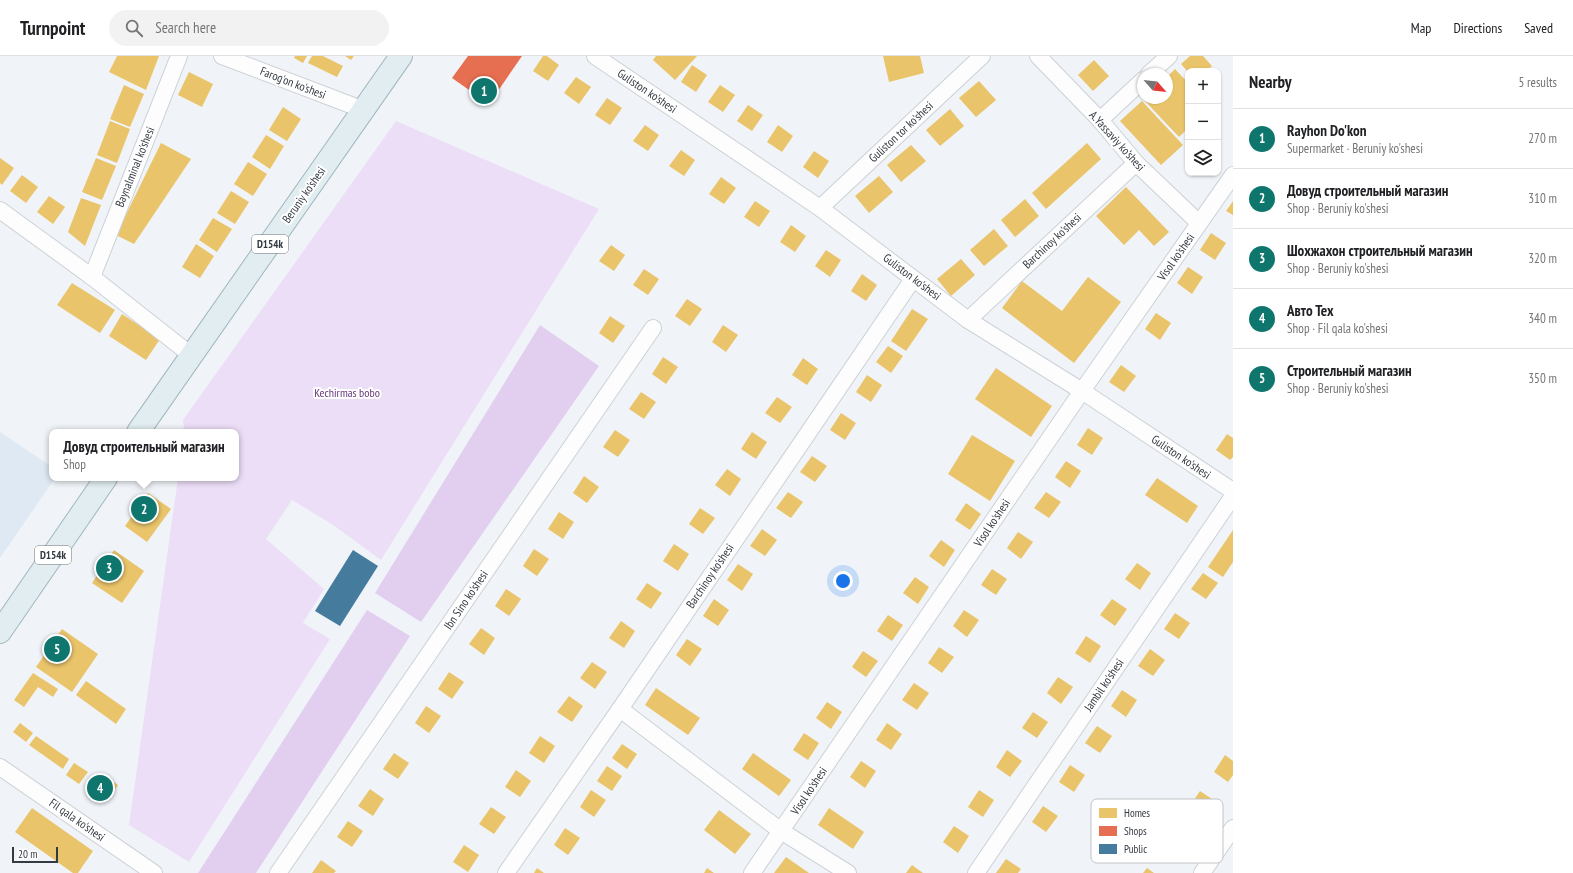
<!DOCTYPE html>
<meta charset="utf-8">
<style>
:root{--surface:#fff;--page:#f2f2f2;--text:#202124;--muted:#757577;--line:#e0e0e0;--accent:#0f766e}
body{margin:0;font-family:"PT Sans Narrow",sans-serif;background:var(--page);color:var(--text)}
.controls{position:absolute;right:12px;top:12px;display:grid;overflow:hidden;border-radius:8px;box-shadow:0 1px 3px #0004}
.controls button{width:36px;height:36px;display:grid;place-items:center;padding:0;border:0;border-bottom:1px solid var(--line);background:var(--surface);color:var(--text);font:20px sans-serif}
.compass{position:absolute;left:1137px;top:12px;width:36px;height:36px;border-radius:50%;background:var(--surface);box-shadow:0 1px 3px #0004;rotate:117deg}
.scale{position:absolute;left:12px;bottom:10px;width:46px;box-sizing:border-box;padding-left:4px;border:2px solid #333a41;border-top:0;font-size:11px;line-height:14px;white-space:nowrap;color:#333a41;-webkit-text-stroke:3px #fff;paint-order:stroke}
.you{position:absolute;left:843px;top:525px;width:14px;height:14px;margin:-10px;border:3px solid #fff;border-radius:50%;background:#1a73e8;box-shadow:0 0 0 6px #1a73e833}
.badge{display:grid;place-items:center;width:26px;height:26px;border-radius:50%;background:var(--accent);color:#fff;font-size:13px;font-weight:700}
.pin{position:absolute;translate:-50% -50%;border:2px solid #fff;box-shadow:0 1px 4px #0006}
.popup{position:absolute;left:49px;top:373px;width:190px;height:52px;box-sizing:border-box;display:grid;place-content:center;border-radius:8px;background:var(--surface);filter:drop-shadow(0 1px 3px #0005);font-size:13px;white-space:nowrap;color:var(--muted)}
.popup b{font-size:15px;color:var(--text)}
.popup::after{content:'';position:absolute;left:50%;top:100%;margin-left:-8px;border:8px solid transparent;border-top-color:var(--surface)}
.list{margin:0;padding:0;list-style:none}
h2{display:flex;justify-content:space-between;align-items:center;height:52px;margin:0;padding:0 16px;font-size:17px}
h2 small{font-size:13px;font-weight:400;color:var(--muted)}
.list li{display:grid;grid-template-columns:26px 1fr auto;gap:12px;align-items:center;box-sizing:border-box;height:60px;padding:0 16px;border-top:1px solid var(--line)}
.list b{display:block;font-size:15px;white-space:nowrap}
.list p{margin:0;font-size:13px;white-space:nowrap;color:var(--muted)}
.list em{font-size:13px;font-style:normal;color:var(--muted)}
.icon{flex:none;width:22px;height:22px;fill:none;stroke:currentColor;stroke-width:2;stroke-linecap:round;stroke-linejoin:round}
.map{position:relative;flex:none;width:1233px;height:817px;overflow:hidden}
header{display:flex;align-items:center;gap:24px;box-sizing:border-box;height:56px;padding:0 20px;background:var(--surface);border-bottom:1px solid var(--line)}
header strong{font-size:19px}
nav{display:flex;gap:22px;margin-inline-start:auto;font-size:14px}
.search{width:280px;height:36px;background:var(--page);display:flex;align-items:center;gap:10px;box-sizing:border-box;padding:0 14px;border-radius:22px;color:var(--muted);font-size:15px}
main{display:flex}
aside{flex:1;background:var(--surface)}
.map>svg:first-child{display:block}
</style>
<header>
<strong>Turnpoint</strong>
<div class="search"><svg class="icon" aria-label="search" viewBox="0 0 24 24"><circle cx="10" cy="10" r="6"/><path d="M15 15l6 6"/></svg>Search here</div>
<nav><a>Map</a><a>Directions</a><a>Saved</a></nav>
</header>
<main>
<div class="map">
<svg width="1233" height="817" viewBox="0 0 1233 817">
<rect width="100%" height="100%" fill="#f0f4f8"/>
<path fill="#dfe9f3" d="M0,376L52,411V422H55L0,502Z"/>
<path fill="#ecdef7" d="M396,65L599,153L381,504L333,469L292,444L266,483L324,533L303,567L330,583L189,806L129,769L178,422H236V376H181L184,372L183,364Z"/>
<g fill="#e2cff0">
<path d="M540,269L599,310L421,566L375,537Z"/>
<path d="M367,554L410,580L256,817H198Z"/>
</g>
<g fill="#e9c46a">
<path d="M117,0H159L146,34L109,16Z"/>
<path d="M295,0H307L303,7L294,2Z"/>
<path d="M312,0H323L343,10L337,21L308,7Z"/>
<path d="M345,0H354L351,4Z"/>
<path d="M543,0H547L559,9L548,25L533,15Z"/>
<path d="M656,0H697L675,24L653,4Z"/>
<path d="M883,0H920L924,17L889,26Z"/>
<path d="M1190,0H1203L1212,10L1206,15H1187L1181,8Z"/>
<path d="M1094,4L1109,20L1093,35L1078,19Z"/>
<path d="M692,9L707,19L696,36L681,26Z"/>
<path d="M1175,13L1188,27V72L1179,81L1143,43L1145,42H1167V21Z"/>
<path d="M189,16L213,28L202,51L178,39Z"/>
<path d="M576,21L591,31L579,48L564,37Z"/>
<path d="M979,25L996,44L976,61L959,42Z"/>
<path d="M124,29L144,38L130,71L110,63Z"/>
<path d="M720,29L735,39L723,56L708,46Z"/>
<path d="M607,42L622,52L610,69L595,59Z"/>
<path d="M1142,45L1183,89L1161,109L1120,65Z"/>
<path d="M748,49L763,59L752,75L737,65Z"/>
<path d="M283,51L301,63L287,85L269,74Z"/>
<path d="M950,53L964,70L940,90L926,74Z"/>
<path d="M110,65L130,73L117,107L97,99Z"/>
<path d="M645,69L659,79L648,95L633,85Z"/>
<path d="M778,69L793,80L782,96L767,86Z"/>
<path d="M266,79L284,90L270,113L252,101Z"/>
<path d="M161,87L191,103L134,188L116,179Z"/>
<path d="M1087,87L1101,103L1046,153L1032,137Z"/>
<path d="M911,89L926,105L901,126L887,109Z"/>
<path d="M681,94L695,104L684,120L669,110Z"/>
<path d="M814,95L829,105L818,122L803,111Z"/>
<path d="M0,102L14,112L2,129L0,127Z"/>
<path d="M96,102L116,110L102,144L82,136Z"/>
<path d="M248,106L267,118L253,140L234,128Z"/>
<path d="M22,119L38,131L26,147L10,135Z"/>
<path d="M879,120L893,136L869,157L855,140Z"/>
<path d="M721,121L736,132L724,148L709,138Z"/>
<path d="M1126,131L1169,176L1154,190L1139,174L1124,189L1096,160Z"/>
<path d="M231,135L249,146L235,168L217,157Z"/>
<path d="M49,140L65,151L53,168L37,156Z"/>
<path d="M81,142L101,149L85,190L68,176Z"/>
<path d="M1025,143L1039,160L1015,181L1001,164Z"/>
<path d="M755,145L770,155L759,171L744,161Z"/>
<path d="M1233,145V159L1226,155Z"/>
<path d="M213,162L232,173L217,196L199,184Z"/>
<path d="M791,169L806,180L795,196L780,186Z"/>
<path d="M994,173L1008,190L984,210L970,194Z"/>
<path d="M1211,177L1226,187L1215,204L1200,194Z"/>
<path d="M196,188L214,200L200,222L182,211Z"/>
<path d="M611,189L625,199L614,215L599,205Z"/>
<path d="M826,194L841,204L830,221L815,210Z"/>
<path d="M961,203L975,219L951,240L937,223Z"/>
<path d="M1188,211L1203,221L1192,238L1177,227Z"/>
<path d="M644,213L659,223L648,239L633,229Z"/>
<path d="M862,218L877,229L866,245L851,235Z"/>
<path d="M1088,221L1121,246L1074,307L1002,252L1022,225L1062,255Z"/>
<path d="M72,227L115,254L100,277L57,249Z"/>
<path d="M687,243L702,253L690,270L675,260Z"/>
<path d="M912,253L928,263L906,295L891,285Z"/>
<path d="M1156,257L1171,267L1160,284L1145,273Z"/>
<path d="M122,258L160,283L146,304L109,280Z"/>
<path d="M610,260L625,270L613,287L599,277Z"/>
<path d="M723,269L738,279L726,296L712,286Z"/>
<path d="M888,290L903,300L891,317L876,306Z"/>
<path d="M663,301L678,311L666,328L652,318Z"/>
<path d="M803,302L818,313L807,329L792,319Z"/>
<path d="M1121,309L1136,320L1124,336L1109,326Z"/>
<path d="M996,312L1052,350L1031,381L975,343Z"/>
<path d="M867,319L882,329L871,346L856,336Z"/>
<path d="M641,336L656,346L644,363L629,353Z"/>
<path d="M777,341L792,351L780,367L765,357Z"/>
<path d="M841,357L856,367L845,384L830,374Z"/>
<path d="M1088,372L1103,382L1092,399L1077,389Z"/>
<path d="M615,374L630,384L618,401L603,391Z"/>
<path d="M752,376L767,386L756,403L741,393Z"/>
<path d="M1227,378L1233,382V401L1230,404L1216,394Z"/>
<path d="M972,379L1015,405L990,445L948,418Z"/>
<path d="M812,400L827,410L815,426L800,416Z"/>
<path d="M1066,405L1081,415L1070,432L1055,421Z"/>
<path d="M727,413L741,423L730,440L715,429Z"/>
<path d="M584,420L599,431L587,447L573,437Z"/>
<path d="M1157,422L1198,450L1187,467L1145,439Z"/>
<path d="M788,436L803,446L791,462L776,452Z"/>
<path d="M1046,436L1061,446L1049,462L1034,452Z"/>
<path d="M148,437L171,453L147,486L125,470Z"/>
<path d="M966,447L981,458L970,474L955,464Z"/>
<path d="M700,452L715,462L703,478L689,468Z"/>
<path d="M559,456L574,466L563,483L548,473Z"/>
<path d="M762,473L777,484L765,500L750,490Z"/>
<path d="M1233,474V506L1223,521L1208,511Z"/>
<path d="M1018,476L1033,486L1021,503L1007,492Z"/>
<path d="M941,484L955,494L944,511L929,500Z"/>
<path d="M674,488L689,498L678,515L663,505Z"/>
<path d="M534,493L549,503L537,520L523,510Z"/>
<path d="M114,494L144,515L122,547L92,527Z"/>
<path d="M1137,507L1151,517L1140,534L1125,523Z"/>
<path d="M738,508L753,518L742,535L727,524Z"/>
<path d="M992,513L1007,523L996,539L981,529Z"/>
<path d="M1203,517L1218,527L1206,543L1191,533Z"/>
<path d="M915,521L929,531L918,548L903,537Z"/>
<path d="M647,527L662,537L651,553L636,543Z"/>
<path d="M506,533L521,543L509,560L495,550Z"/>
<path d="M714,543L729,554L718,570L703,560Z"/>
<path d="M1112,543L1127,553L1115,570L1100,559Z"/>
<path d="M964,554L979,564L967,581L953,570Z"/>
<path d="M1175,557L1190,567L1179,583L1164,573Z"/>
<path d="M888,559L903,569L892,585L877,575Z"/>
<path d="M621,565L635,575L624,592L609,582Z"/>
<path d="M481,572L495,582L484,599L469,588Z"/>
<path d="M62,573L98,598L72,636L36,611Z"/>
<path d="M1086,580L1101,590L1090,607L1075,597Z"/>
<path d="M687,583L702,593L690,610L676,599Z"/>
<path d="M939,591L954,601L942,617L928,607Z"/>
<path d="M1150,593L1165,604L1153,620L1138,610Z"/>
<path d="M863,595L878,605L866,621L852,611Z"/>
<path d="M592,606L607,616L595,633L580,622Z"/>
<path d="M449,616L464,626L452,643L438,633Z"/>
<path d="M33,617L58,633L53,641L38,631L24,651L14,644Z"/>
<path d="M1058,621L1073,631L1061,648L1047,637Z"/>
<path d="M86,625L126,653L116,668L76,639Z"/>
<path d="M914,627L929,637L917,654L902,644Z"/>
<path d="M656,632L700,662L688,679L645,649Z"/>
<path d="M1122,634L1137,644L1126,661L1111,650Z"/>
<path d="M569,640L583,650L572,666L557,656Z"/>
<path d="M827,646L842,656L831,673L816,662Z"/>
<path d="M426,650L441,660L429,677L415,667Z"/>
<path d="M1033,656L1048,666L1037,682L1022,672Z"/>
<path d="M20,667L33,677L26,686L13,676Z"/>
<path d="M887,667L902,678L891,694L876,684Z"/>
<path d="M1097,670L1112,680L1100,697L1085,687Z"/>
<path d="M804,677L819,687L808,704L793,694Z"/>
<path d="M36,680L69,703L63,713L29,689Z"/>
<path d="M540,680L555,690L544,707L529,697Z"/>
<path d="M622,688L637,698L627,713L612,702Z"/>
<path d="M1007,694L1022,705L1010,721L996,711Z"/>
<path d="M394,697L409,707L398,723L383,713Z"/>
<path d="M753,697L791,724L779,740L742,713Z"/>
<path d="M1225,699L1233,705V719L1228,726L1214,716Z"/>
<path d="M861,705L876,715L865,732L850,721Z"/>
<path d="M74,707L88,716L79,728L66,719Z"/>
<path d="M1070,709L1085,719L1074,736L1059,726Z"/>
<path d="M607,710L622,720L612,735L597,725Z"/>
<path d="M516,714L531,725L520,741L505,731Z"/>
<path d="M104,719L118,729L107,745L92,735Z"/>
<path d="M370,733L384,743L373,760L358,750Z"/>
<path d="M591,734L606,744L594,761L580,751Z"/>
<path d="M979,734L994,744L983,761L968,751Z"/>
<path d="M1200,735L1215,745L1204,762L1189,751Z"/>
<path d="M1043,750L1058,760L1046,776L1032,766Z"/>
<path d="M491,751L506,761L494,778L479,768Z"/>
<path d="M32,752L93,795L78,817H73L15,776Z"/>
<path d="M829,752L864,776L853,793L818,769Z"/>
<path d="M719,754L751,778L735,798L704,774Z"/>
<path d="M348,765L363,775L352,791L337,781Z"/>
<path d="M954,770L969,780L958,797L943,786Z"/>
<path d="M565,772L580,782L568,799L554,789Z"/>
<path d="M1173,774L1188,784L1177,801L1162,791Z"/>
<path d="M464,789L479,799L468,816L453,806Z"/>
<path d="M786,801L809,817H774Z"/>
<path d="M1006,803L1021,813L1018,817H996Z"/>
<path d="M321,804L336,815L334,817H312Z"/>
<path d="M912,809L923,817H906Z"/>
<path d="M537,812L544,817H534Z"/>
<path d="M707,812L714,817H704Z"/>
<path d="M1147,812L1154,817H1143Z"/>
</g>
<path fill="#e76f51" d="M468,0H522L489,48L452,22Z"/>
<path fill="#457b9d" d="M353,494L378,510L340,570L315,555Z"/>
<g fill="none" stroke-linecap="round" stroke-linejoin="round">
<g stroke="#ccd1d6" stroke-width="18">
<g id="minor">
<path d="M222,0L364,54"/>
<path d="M595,0L820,152L968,264L1082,335L1233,435"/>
<path d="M1038,0L1100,64L1136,107L1199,167"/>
<path d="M1149,18L1169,0"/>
<path d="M1100,64L1143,24"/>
<path d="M820,152L982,0"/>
<path d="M0,154L92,221L191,299"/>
<path d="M92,221L179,0"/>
<path d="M968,264L1136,107"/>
<path d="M620,653L781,775L848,817"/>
<path d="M0,711L154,817"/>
<path d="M278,817L653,272"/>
<path d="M506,817L620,653L913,223"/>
<path d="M752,817L1082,335L1233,119"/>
<path d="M976,817L1233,440"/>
<path d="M1202,817L1233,772"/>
</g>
</g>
<g stroke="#a1b7be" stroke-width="24">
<g id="primary">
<path d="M138,376L401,0"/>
<path d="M0,576L106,422"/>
</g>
</g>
<use href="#minor" stroke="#fdfdfe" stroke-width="16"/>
<use href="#primary" stroke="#e1edf0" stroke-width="22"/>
</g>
<g text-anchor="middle" stroke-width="4" stroke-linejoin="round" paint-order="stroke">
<g fill="#fff" stroke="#70757a" stroke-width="1">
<rect x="252" y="179" width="36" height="18" rx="3"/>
<rect x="35" y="490" width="36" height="18" rx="3"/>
</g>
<g font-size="11" font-weight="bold" fill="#333a41">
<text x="270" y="192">D154k</text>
<text x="53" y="503">D154k</text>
</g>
<g font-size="12" fill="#333a41" stroke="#fff">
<text transform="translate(293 27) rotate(21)" y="4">Farog'on ko'shesi</text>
<text transform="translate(647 35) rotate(34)" y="4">Guliston ko'shesi</text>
<text transform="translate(901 76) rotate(-43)" y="4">Guliston tor ko'shesi</text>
<text transform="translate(1117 85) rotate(48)" y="4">A.Yassaviy ko'shesi</text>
<text transform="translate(135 111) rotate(-68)" y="4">Baynalminal ko'shesi</text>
<text transform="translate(304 139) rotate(-55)" y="4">Beruniy ko'shesi</text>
<text transform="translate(1052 185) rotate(-43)" y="4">Barchinoy ko'shesi</text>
<text transform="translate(1176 201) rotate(-55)" y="4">Visol ko'shesi</text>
<text transform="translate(912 221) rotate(37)" y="4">Guliston ko'shesi</text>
<text transform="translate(1181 401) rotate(34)" y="4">Guliston ko'shesi</text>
<text transform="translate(992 467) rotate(-56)" y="4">Visol ko'shesi</text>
<text transform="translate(710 520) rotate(-56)" y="4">Barchinoy ko'shesi</text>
<text transform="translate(466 544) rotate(-56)" y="4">Ibn Sino ko'shesi</text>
<text transform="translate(1104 629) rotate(-56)" y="4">Jambil ko'shesi</text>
<text transform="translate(809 735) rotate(-56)" y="4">Visol ko'shesi</text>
<text transform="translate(77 764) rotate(35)" y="4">Fil qala ko'shesi</text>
</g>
<g font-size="12" fill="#67397b" stroke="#fff">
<text x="347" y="341">Kechirmas bobo</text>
</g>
</g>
<rect x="1091" y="743" width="132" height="64" rx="6" fill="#fff" stroke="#c2c4c6" stroke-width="1"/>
<rect x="1099" y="752" width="18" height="10" fill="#e9c46a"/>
<rect x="1099" y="770" width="18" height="10" fill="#e76f51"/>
<rect x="1099" y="788" width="18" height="10" fill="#457b9d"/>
<g font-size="11" fill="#333a41">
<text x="1124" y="761">Homes</text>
<text x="1124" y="779">Shops</text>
<text x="1124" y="797">Public</text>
</g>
</svg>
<div class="controls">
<button>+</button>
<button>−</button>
<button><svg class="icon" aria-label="layers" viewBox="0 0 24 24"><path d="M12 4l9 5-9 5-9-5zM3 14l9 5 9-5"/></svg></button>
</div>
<svg class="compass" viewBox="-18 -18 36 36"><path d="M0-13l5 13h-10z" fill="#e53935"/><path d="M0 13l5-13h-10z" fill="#757577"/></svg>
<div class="scale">20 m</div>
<div class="you"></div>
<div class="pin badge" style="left:484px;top:35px">1</div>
<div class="pin badge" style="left:144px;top:453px">2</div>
<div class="popup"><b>Довуд строительный магазин</b>Shop</div>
<div class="pin badge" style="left:109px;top:512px">3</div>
<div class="pin badge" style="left:100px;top:732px">4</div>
<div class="pin badge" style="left:57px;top:593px">5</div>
</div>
<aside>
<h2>Nearby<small>5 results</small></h2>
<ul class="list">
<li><span class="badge">1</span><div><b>Rayhon Do'kon</b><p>Supermarket · Beruniy ko'shesi</p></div><em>270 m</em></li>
<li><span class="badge">2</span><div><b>Довуд строительный магазин</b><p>Shop · Beruniy ko'shesi</p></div><em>310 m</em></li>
<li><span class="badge">3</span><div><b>Шохжахон строительный магазин</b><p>Shop · Beruniy ko'shesi</p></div><em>320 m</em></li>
<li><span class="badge">4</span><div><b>Авто Тех</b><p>Shop · Fil qala ko'shesi</p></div><em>340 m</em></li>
<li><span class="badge">5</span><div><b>Строительный магазин</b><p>Shop · Beruniy ko'shesi</p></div><em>350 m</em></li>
</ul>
</aside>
</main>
